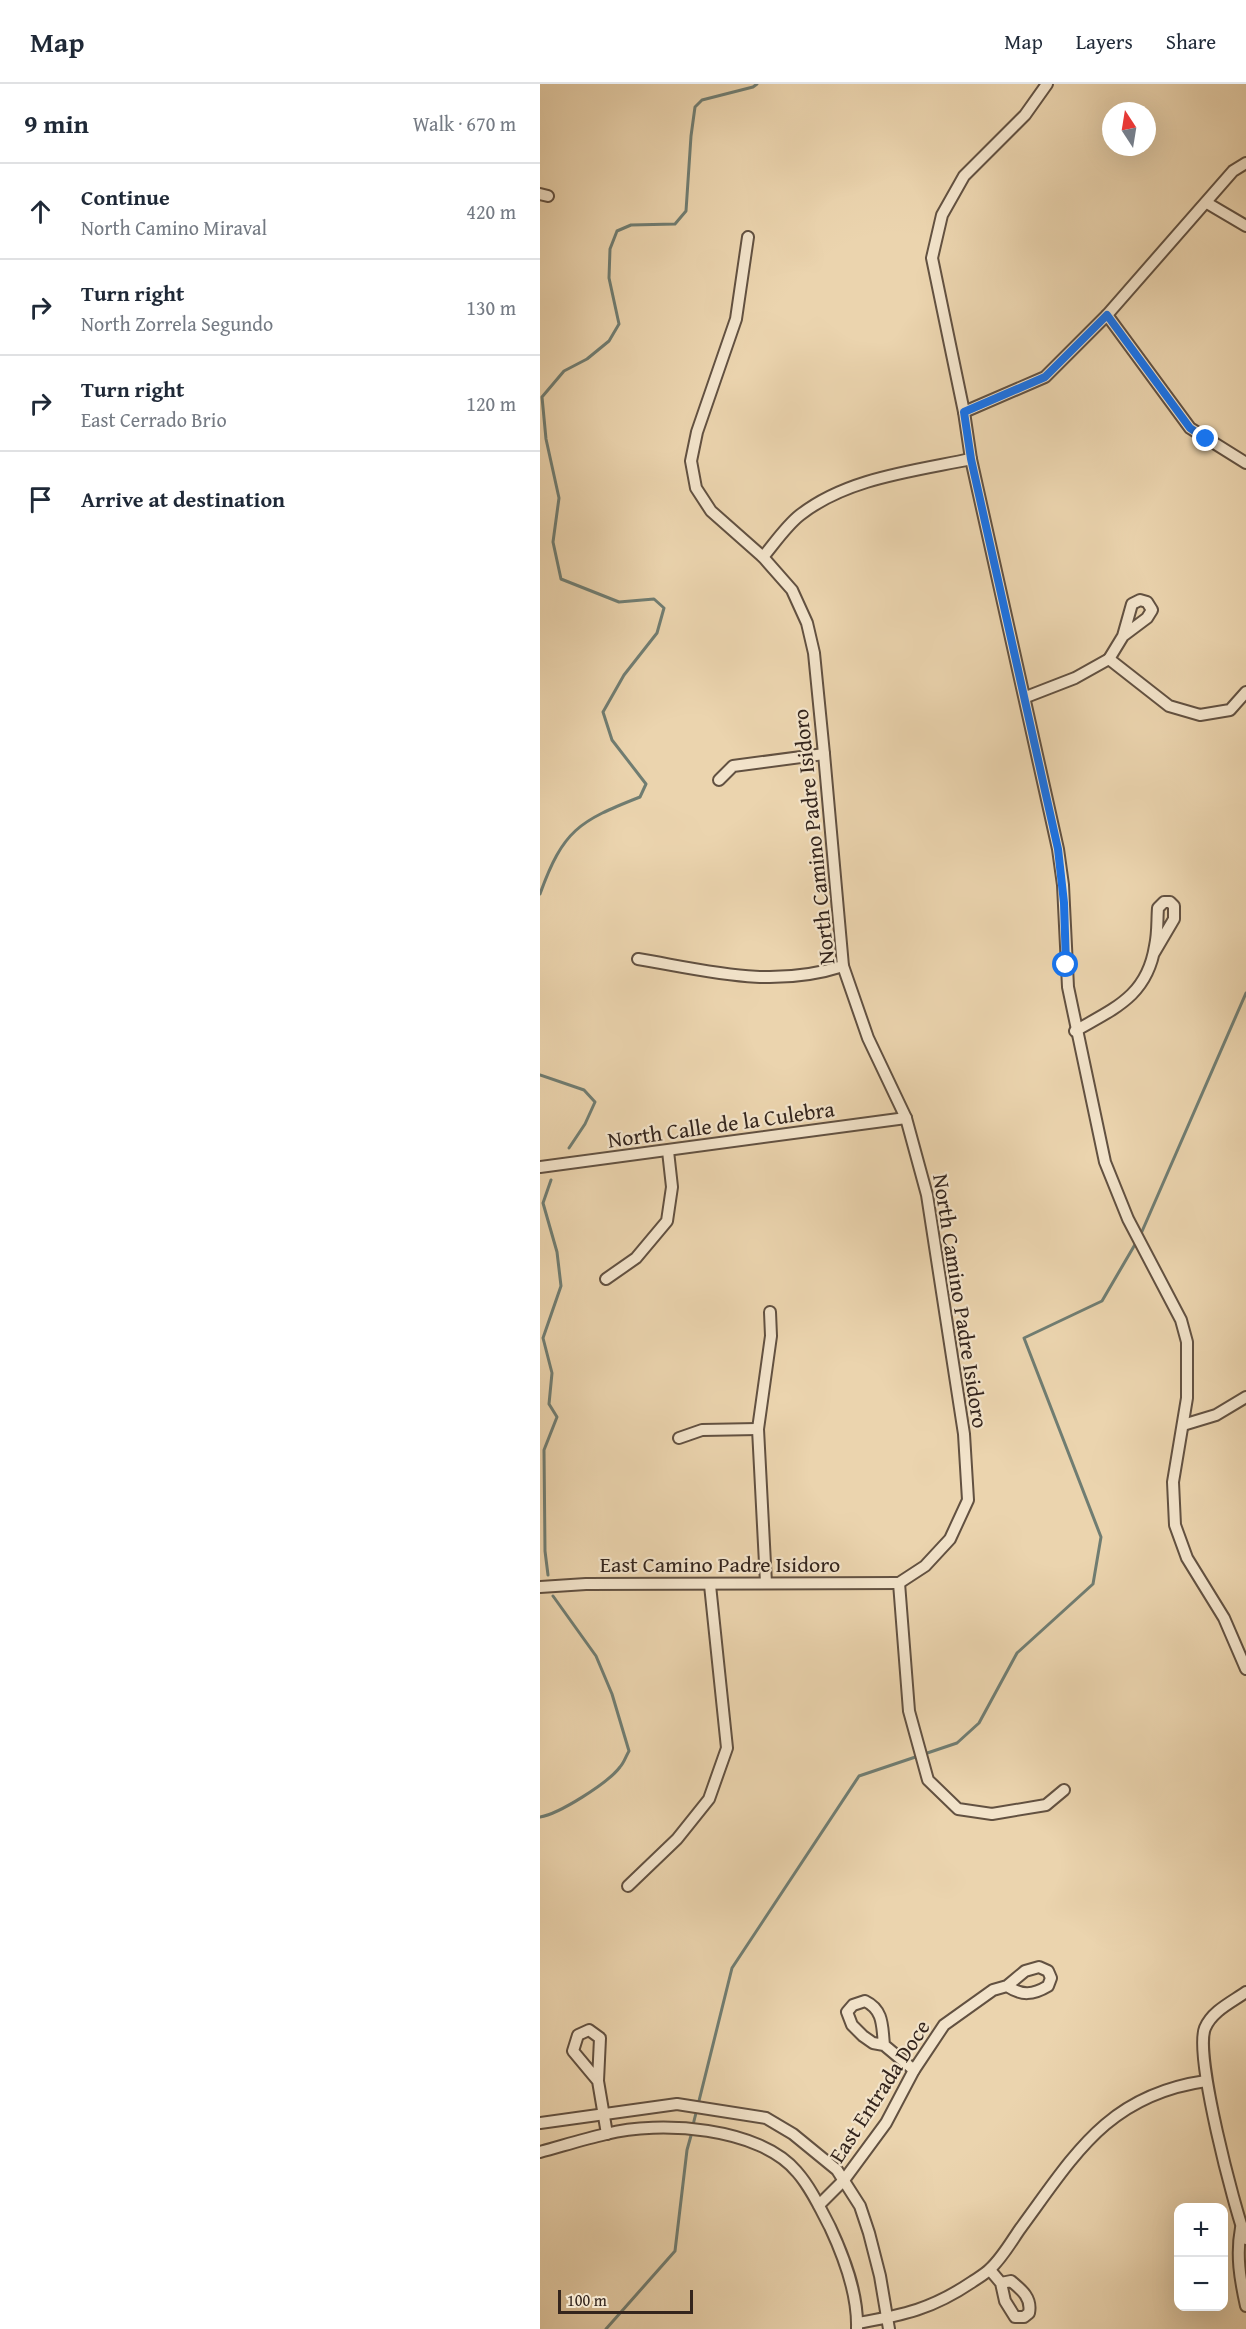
<!DOCTYPE html>
<meta charset="utf-8">
<style>
:root{--surface:#fff;--page:#f2f2f3;--text:#1f2937;--muted:#747a83;--line:#e0e1e3}
body{margin:0;font-family:"Gentium Book Plus",serif;background:var(--page);color:var(--text)}
.controls{position:absolute;right:18px;bottom:18px;display:grid;overflow:hidden;border-radius:12px;box-shadow:0 6px 24px #0002}
.controls button{width:54px;height:54px;display:grid;place-items:center;padding:0;border:0;border-bottom:2px solid var(--line);background:var(--surface);color:var(--text);font:30px sans-serif}
.compass{position:absolute;left:562px;top:18px;width:54px;height:54px;border-radius:50%;background:var(--surface);box-shadow:0 6px 24px #0002;rotate:348deg}
.scale{position:absolute;left:18px;bottom:15px;width:135px;box-sizing:border-box;padding-left:6px;border:3px solid #34251d;border-top:0;font-size:16px;line-height:21px;white-space:nowrap;color:#34251d;-webkit-text-stroke:4px #f2e3ca;paint-order:stroke}
.stop{position:absolute;width:18px;height:18px;margin:-14px;border:4px solid #1a73e8;border-radius:50%;background:#fff}
.stop.end{background:#1a73e8;border-color:#fff;box-shadow:0 2px 6px #0008}
.list{margin:0;padding:0;list-style:none}
h2{display:flex;justify-content:space-between;align-items:center;height:78px;margin:0;padding:0 24px;font-size:26px}
h2 small{font-size:20px;font-weight:400;color:var(--muted)}
.list li{display:grid;grid-template-columns:39px 1fr auto;gap:18px;align-items:center;box-sizing:border-box;height:96px;padding:0 24px;border-top:2px solid var(--line)}
.list b{display:block;font-size:22px;white-space:nowrap}
.list p{margin:0;font-size:20px;white-space:nowrap;color:var(--muted)}
.list em{font-size:20px;font-style:normal;color:var(--muted)}
.icon{flex:none;width:33px;height:33px;fill:none;stroke:currentColor;stroke-width:2;stroke-linecap:round;stroke-linejoin:round}
.map{position:relative;flex:none;width:706px;height:2245px;overflow:hidden}
header{display:flex;align-items:center;gap:36px;box-sizing:border-box;height:84px;padding:0 30px;background:var(--surface);border-bottom:2px solid var(--line)}
header strong{font-size:28px}
nav{display:flex;gap:33px;margin-inline-start:auto;font-size:21px}
main{display:flex}
aside{flex:1;background:var(--surface)}
.map>svg:first-child{display:block}
</style>
<header>
<strong>Map</strong>
<nav><a>Map</a><a>Layers</a><a>Share</a></nav>
</header>
<main>
<aside>
<h2>9 min<small>Walk · 670 m</small></h2>
<ul class="list">
<li><svg class="icon" aria-label="ahead" viewBox="0 0 24 24"><path d="M12 20V5M6 11l6-6 6 6"/></svg><div><b>Continue</b><p>North Camino Miraval</p></div><em>420 m</em></li>
<li><svg class="icon" aria-label="right" viewBox="0 0 24 24"><path d="M7 20v-9h11M14 6l5 5-5 5"/></svg><div><b>Turn right</b><p>North Zorrela Segundo</p></div><em>130 m</em></li>
<li><svg class="icon" aria-label="right" viewBox="0 0 24 24"><path d="M7 20v-9h11M14 6l5 5-5 5"/></svg><div><b>Turn right</b><p>East Cerrado Brio</p></div><em>120 m</em></li>
<li><svg class="icon" aria-label="arrive" viewBox="0 0 24 24"><path d="M6 21V4h12l-3 4 3 4H6"/></svg><div><b>Arrive at destination</b></div></li>
</ul>
</aside>
<div class="map">
<svg width="706" height="2245" viewBox="0 0 706 2245">
<rect width="100%" height="100%" fill="#ebd4ae"/>
<filter id="stains"><feTurbulence type="fractalNoise" baseFrequency=".00333" numOctaves="4"/><feColorMatrix values="0 0 0 0 .2 0 0 0 0 .09 0 0 0 0 .02 0 0 0 .5 -.17"/></filter>
<radialGradient id="worn" r=".72"><stop offset=".6" stop-color="#630" stop-opacity="0"/><stop offset="1" stop-color="#630" stop-opacity=".3"/></radialGradient>
<g fill="none" stroke-linecap="round" stroke-linejoin="round">
<g stroke="#707d72" stroke-width="3">
<path d="M0,810C23,746 39,737 100,713L106,700L72,656L63,628L84,591L117,549L124,524L114,515L79,518L21,495L13,458L19,414L6,355L2,313L24,287L47,275L69,257L79,240L69,194L70,165L77,147L91,141L135,140L146,127L151,52L155,23L162,16L213,3L217,0"/>
<path d="M0,991L44,1006L55,1018L45,1040L29,1064"/>
<path d="M600,1152L706,909"/>
<path d="M8,1491L5,1467L4,1366L17,1333L9,1320L12,1289L3,1254L21,1202L17,1168L3,1119L11,1096"/>
<path d="M0,1733C19,1730 68,1699 80,1683C84,1679 86,1672 89,1667L72,1610L56,1572L13,1512"/>
<path d="M153,2041L192,1884L319,1692L417,1659L439,1639L477,1569L553,1500L561,1453L484,1254L562,1217L597,1157"/>
<path d="M66,2245L135,2167L147,2066L152,2048"/>
</g>
<g stroke="#625141" stroke-width="14">
<g id="minor">
<path d="M507,0L485,31L424,92L402,131L392,174L424,328L431,375L518,765L523,801L528,903L565,1078L588,1135L641,1236L647,1258V1314L633,1398L635,1441L647,1474L684,1534L706,1585"/>
<path d="M0,110L8,112"/>
<path d="M667,119L706,142"/>
<path d="M208,153L196,235L157,348L151,377L156,404L171,427L223,473L252,506L267,539L274,569L284,670L303,882L328,954L366,1034L387,1111L424,1350L428,1416L410,1455L385,1482L359,1499"/>
<path d="M567,231L650,344L706,379"/>
<path d="M424,328L505,293L567,231L693,87L706,79"/>
<path d="M223,473C234,460 246,442 260,431C307,394 374,387 431,375"/>
<path d="M569,575L583,552L607,534L612,526L607,518L600,516L592,520L583,552"/>
<path d="M486,613L535,594L569,575L629,622L660,631L690,626L706,608"/>
<path d="M179,696L193,682L284,670"/>
<path d="M98,875C169,887 232,905 303,882"/>
<path d="M535,947C575,924 607,912 615,862C618,849 617,837 618,824L624,818H630L634,822V835L614,869"/>
<path d="M0,1083L366,1034"/>
<path d="M66,1195L96,1174L127,1137L132,1103L128,1067"/>
<path d="M643,1341L676,1331L706,1313"/>
<path d="M139,1354L162,1346L218,1345"/>
<path d="M226,1499L218,1345L231,1252L230,1228"/>
<path d="M359,1499L369,1627L388,1696L418,1725L452,1730L506,1721L524,1706"/>
<path d="M0,1503L46,1500L359,1499"/>
<path d="M88,1802L137,1755L169,1715L187,1664L170,1501"/>
<path d="M706,1908C692,1918 672,1927 665,1944C654,1971 694,2123 706,2155"/>
<path d="M344,1961C342,1943 344,1926 325,1917L313,1921L307,1928L312,1941L323,1952L333,1959L344,1961L374,1986"/>
<path d="M58,1997L33,1967L38,1951L49,1946L60,1954L58,1997L67,2050"/>
<path d="M0,2039L137,2020L226,2034L253,2050L297,2086L320,2122L329,2149L340,2192L349,2245"/>
<path d="M0,2068C22,2062 44,2055 66,2050C119,2036 220,2043 257,2088C271,2104 280,2124 290,2143C304,2173 318,2209 317,2244"/>
<path d="M279,2121L304,2096L346,2039L374,1986L404,1941L453,1906L467,1902L485,1887L499,1883L508,1887L511,1894L508,1902C493,1911 482,1912 467,1902"/>
<path d="M701,2144C696,2171 700,2195 706,2222"/>
<path d="M450,2186L461,2199L465,2217L475,2233H484L489,2229C492,2214 482,2206 471,2197L461,2199"/>
<path d="M318,2239C364,2231 392,2225 432,2198C438,2194 445,2190 450,2185C462,2174 471,2158 480,2145C534,2072 567,2011 666,1997"/>
</g>
</g>
<use href="#minor" stroke="#f2e3ca" stroke-width="10"/>
</g>
<g fill="none" stroke-linecap="round" stroke-linejoin="round">
<path stroke="#1a73e8" stroke-width="8" d="M526,881L524,819L518,765L431,375L424,328L505,293L567,231L650,344L666,355"/>
</g>
<g text-anchor="middle" stroke-width="4.5" stroke-linejoin="round" paint-order="stroke">
<g font-size="22" fill="#34251d" stroke="#f2e3ca">
<text transform="translate(273 753) rotate(-96)" y="8">North Camino Padre Isidoro</text>
<text transform="translate(181 1040) rotate(-8)" y="8">North Calle de la Culebra</text>
<text transform="translate(421 1217) rotate(81)" y="8">North Camino Padre Isidoro</text>
<text x="180" y="1488">East Camino Padre Isidoro</text>
<text transform="translate(339 2007) rotate(-57)" y="8">East Entrada Doce</text>
</g>
</g>
<rect width="100%" height="100%" filter="url(#stains)"/>
<rect width="100%" height="100%" fill="url(#worn)"/>
</svg>
<div class="controls">
<button>+</button>
<button>−</button>
</div>
<svg class="compass" viewBox="-18 -18 36 36"><path d="M0-13l5 13h-10z" fill="#e53935"/><path d="M0 13l5-13h-10z" fill="#747a83"/></svg>
<div class="scale">100 m</div>
<div class="stop" style="left:526px;top:881px"></div>
<div class="stop end" style="left:666px;top:355px"></div>
</div>
</main>
